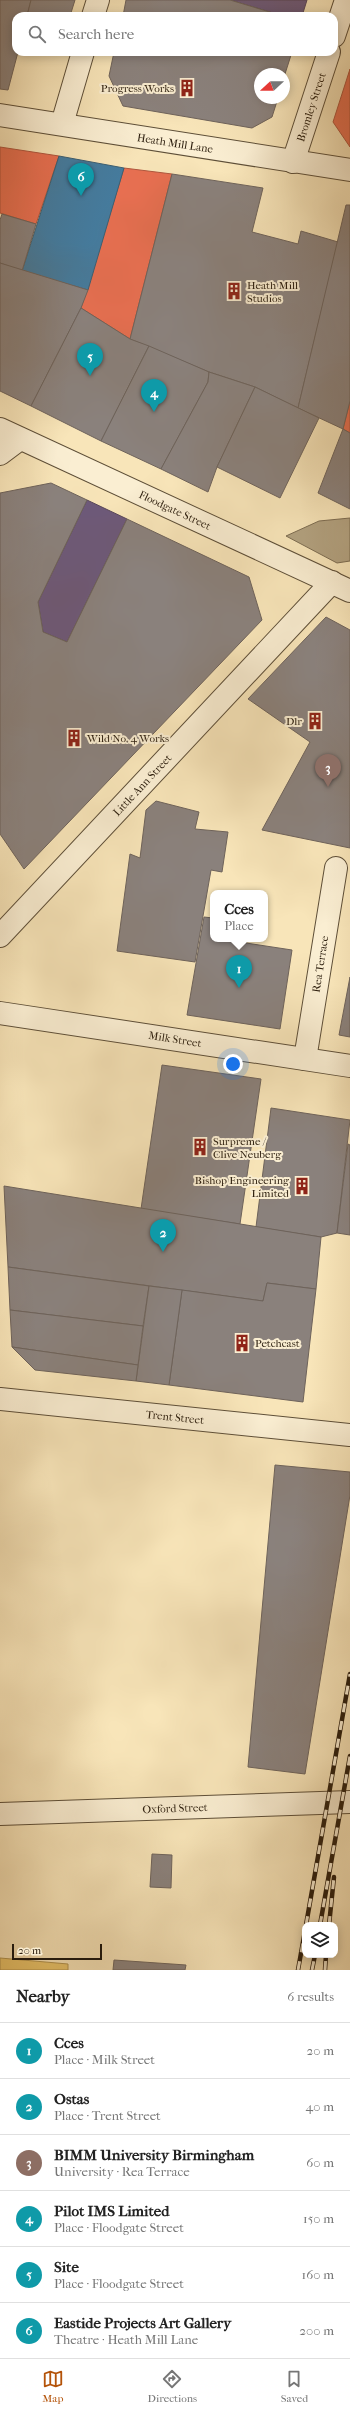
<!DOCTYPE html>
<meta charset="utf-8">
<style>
:root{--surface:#fff;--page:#f6f6f6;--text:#222;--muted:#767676;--line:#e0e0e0;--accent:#b45309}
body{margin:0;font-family:"IM FELL French Canon",serif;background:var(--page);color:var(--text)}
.controls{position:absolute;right:12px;bottom:12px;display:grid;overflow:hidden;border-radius:8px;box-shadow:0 2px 10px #0003}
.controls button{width:36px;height:36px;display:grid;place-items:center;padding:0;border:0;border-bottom:1px solid var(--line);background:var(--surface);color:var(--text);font:20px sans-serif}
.compass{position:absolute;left:254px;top:68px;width:36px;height:36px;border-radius:50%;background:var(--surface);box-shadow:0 2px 10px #0003;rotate:249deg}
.scale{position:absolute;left:12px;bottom:10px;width:90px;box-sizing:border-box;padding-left:4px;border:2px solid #2b1d0d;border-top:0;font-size:11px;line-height:14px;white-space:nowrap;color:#2b1d0d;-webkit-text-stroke:3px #faeed2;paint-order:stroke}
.you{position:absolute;left:233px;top:1064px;width:14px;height:14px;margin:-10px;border:3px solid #fff;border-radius:50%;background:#1a73e8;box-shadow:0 0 0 6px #1a73e833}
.badge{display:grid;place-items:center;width:26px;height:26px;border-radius:50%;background:var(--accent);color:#fff;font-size:13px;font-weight:700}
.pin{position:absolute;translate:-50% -33px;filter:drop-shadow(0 1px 2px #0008)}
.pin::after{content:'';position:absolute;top:21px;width:14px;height:12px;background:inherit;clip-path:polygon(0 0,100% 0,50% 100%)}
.popup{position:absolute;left:210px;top:890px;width:58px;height:52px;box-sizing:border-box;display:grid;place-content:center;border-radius:8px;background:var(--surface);filter:drop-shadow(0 1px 3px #0005);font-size:13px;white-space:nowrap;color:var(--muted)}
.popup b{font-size:15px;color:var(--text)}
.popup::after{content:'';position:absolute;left:50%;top:100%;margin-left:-8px;border:8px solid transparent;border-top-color:var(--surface)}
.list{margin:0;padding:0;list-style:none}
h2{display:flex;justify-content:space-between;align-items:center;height:52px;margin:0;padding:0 16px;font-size:17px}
h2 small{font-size:13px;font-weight:400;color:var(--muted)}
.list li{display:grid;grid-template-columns:26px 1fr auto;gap:12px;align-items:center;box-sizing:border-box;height:56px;padding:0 16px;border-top:1px solid var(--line)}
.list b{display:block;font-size:15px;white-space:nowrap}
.list p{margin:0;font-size:13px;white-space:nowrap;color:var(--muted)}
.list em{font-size:13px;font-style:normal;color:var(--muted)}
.icon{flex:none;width:22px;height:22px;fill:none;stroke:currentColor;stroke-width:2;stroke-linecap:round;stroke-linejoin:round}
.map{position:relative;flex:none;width:350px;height:1970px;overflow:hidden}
.search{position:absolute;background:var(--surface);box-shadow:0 2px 10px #0003;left:12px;right:12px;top:12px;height:44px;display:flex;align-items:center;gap:10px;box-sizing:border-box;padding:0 14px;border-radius:12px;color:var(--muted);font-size:15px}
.sheet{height:388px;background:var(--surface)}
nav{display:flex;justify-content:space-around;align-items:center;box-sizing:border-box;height:56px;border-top:1px solid var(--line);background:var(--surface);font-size:11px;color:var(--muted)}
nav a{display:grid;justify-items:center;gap:2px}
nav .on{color:var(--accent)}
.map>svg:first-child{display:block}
</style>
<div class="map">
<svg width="350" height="1970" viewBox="0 0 350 1970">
<rect width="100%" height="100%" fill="#f8e5b9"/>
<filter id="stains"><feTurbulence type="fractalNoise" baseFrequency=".005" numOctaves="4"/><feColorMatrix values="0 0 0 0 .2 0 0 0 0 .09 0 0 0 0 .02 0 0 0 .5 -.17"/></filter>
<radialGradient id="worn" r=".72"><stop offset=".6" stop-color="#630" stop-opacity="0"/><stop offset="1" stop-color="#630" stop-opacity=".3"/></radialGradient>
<path fill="#b2a17f" stroke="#7c6c51" d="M350,518V561L337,563L286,536L319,521Z"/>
<path fill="#e9c46a" stroke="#b0924e" d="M0,1958L68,1964V1970H0Z"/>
<g fill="#e76f51" stroke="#af563d">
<path d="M350,69V147L333,122Z"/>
<path d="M0,147L59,156L36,224L0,213Z"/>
<path d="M124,168L172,174L130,339L81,308Z"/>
<path d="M350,401V433L343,429Z"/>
</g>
<g fill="#6d597a" stroke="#594759">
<path d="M230,0H307L302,16H283Z"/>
<path d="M87,500L127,519L67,642L43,632L38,602Z"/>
</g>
<path fill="#457b9d" stroke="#3d5f72" d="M59,156L124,168L88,290L22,271Z"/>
<g fill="#8a817c" stroke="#6e635b">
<path d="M0,0H31L27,16H16V52H18L8,90L0,89Z"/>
<path d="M31,0H75L70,16H27Z"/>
<path d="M126,0H230L283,16H123Z"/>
<path d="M114,52H292L284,77V74H260V98H278L272,117L252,128L123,106L109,76Z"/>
<path d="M172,174L263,188L252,232L298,244L301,231L338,242L298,408L255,387L209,372L130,339Z"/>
<path d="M346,205H350V401L343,429L298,408Z"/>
<path d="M2,214L36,224L22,271L0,263V220Z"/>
<path d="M0,263L88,290L81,308L31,406L0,391Z"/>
<path d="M81,308L130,339L149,346L101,441L31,406Z"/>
<path d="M149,346L209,372L208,382L161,469L101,441Z"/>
<path d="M209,372L255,387L217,467L208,492L161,469L208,382Z"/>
<path d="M255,387L319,418L280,498L217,467Z"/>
<path d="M343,429L350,433V509L318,493Z"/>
<path d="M51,483L87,500L38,602L43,632L67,642L127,519L249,577L262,620L24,869L0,834V493Z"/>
<path d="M326,617L350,630V848L262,830L310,742L248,699Z"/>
<path d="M156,801L199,812L195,829L228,832L222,872L211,870L195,962L117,951L130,854L140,858L146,810Z"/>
<path d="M204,917L213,918V939H247L246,943L292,950L280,1029L187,1015Z"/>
<path d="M350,977V1037L339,1035Z"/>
<path d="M162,1065L261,1079L240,1224L141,1209Z"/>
<path d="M271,1108L350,1120L337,1233L321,1237L256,1227Z"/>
<path d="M348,1144L350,1145V1235L337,1233Z"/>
<path d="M4,1186L321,1237L316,1289L267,1283L263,1301L8,1267Z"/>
<path d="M8,1267L149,1286L143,1326L10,1310Z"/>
<path d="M267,1283L316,1289L303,1402L169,1385L182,1290L263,1301Z"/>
<path d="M149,1286L182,1290L169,1385L136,1381Z"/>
<path d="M10,1310L143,1326L138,1365L12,1347Z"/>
<path d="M12,1347L138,1365L136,1381L35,1370Z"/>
<path d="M275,1465L350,1472V1495L305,1774L248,1767Z"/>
<path d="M152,1854L172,1855L171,1888L150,1887Z"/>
<path d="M114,1960L186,1965L185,1970H113Z"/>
</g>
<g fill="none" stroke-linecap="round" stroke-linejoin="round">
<g stroke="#5e4f38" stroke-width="24">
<g id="minor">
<path d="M93,16L98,0"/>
<path d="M334,36L346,0"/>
<path d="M0,115L350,170"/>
<path d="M62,124L83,52"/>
<path d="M293,162L329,52"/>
<path d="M0,429L350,591"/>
<path d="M0,454L20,439"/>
<path d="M0,936L332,582"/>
<path d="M0,1013L350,1066"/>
<path d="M305,1059L336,868"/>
<path d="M0,1399L350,1435"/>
<path d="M0,1814L350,1802"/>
</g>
</g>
<use href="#minor" stroke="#faeed2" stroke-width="22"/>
<g stroke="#2b1d0d" stroke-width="4.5">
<g id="rail">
<path d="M306,1925L350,1674"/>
<path d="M320,1925L350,1756"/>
<path d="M329,1925L334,1877"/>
<path d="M298,1970L305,1931"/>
<path d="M312,1970L315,1955"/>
<path d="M325,1970L326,1955"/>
</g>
</g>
<use href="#rail" stroke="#faeed2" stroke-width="3" stroke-dasharray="9" stroke-linecap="butt"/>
</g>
<defs>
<g id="building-bare" transform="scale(1.38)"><path d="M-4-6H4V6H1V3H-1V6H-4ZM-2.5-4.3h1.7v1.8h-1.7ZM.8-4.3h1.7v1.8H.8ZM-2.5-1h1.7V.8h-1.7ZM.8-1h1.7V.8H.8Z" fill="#8f2418" stroke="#faeed2" stroke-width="2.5" paint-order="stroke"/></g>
</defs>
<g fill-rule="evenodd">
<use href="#building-bare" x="187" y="88"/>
<use href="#building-bare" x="234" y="291"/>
<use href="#building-bare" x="315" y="721"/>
<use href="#building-bare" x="74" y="738"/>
<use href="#building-bare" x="200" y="1147"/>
<use href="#building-bare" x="302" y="1186"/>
<use href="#building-bare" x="242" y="1343"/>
</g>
<g text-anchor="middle" stroke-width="4" stroke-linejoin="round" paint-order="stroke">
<g font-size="11" fill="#2b1d0d" stroke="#faeed2" text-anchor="start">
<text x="174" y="92" text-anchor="end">Progress Works</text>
<text x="247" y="289">Heath Mill<tspan x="247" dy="13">Studios</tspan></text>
<text x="302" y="725" text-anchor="end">Dlr</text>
<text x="87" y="742">Wild No. 4 Works</text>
<text x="213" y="1145">Surpreme /<tspan x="213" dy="13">Clive Neuberg</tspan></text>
<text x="289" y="1184" text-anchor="end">Bishop Engineering<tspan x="289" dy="13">Limited</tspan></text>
<text x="255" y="1347">Petchcast</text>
</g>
<g font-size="11" fill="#2b1d0d" stroke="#faeed2">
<text transform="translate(311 107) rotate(-72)" y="4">Bromley Street</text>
<text transform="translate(175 143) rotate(9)" y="4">Heath Mill Lane</text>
<text transform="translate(175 510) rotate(25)" y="4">Floodgate Street</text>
<text transform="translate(142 785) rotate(-47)" y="4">Little Ann Street</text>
<text transform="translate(320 964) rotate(-81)" y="4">Rea Terrace</text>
<text transform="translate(175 1039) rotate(9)" y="4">Milk Street</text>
<text transform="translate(175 1417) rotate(6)" y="4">Trent Street</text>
<text transform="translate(175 1808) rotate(-2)" y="4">Oxford Street</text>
</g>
</g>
<rect width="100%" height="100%" filter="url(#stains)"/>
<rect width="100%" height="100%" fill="url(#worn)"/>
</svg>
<div class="controls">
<button><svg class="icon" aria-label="layers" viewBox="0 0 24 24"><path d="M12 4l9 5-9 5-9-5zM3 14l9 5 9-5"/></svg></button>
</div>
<svg class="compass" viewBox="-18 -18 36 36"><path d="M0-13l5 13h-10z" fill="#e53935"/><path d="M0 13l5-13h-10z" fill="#767676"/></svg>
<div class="scale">20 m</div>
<div class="you"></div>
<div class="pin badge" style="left:239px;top:988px;background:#0f9aa8">1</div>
<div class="popup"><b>Cces</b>Place</div>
<div class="pin badge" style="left:163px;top:1252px;background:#0f9aa8">2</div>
<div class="pin badge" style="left:328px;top:787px;background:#8d6e63">3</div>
<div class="pin badge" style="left:154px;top:412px;background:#0f9aa8">4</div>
<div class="pin badge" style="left:90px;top:376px;background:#0f9aa8">5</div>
<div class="pin badge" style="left:81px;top:196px;background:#0f9aa8">6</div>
<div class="search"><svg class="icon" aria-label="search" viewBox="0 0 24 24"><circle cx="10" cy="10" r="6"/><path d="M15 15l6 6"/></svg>Search here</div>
</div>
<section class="sheet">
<h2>Nearby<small>6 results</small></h2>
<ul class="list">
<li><span class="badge" style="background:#0f9aa8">1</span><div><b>Cces</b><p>Place · Milk Street</p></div><em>20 m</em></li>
<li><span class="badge" style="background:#0f9aa8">2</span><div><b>Ostas</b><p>Place · Trent Street</p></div><em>40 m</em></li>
<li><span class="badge" style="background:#8d6e63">3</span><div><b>BIMM University Birmingham</b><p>University · Rea Terrace</p></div><em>60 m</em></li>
<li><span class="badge" style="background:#0f9aa8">4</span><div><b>Pilot IMS Limited</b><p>Place · Floodgate Street</p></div><em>150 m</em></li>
<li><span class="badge" style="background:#0f9aa8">5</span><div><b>Site</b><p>Place · Floodgate Street</p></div><em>160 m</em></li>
<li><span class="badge" style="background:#0f9aa8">6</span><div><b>Eastide Projects Art Gallery</b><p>Theatre · Heath Mill Lane</p></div><em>200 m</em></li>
</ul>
</section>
<nav>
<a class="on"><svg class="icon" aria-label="map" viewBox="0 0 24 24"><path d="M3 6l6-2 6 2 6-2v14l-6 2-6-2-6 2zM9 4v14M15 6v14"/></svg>Map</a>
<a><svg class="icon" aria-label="directions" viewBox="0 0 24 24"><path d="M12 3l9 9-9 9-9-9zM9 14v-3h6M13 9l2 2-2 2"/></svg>Directions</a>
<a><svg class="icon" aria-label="saved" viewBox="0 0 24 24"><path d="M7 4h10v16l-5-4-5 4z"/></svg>Saved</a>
</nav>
